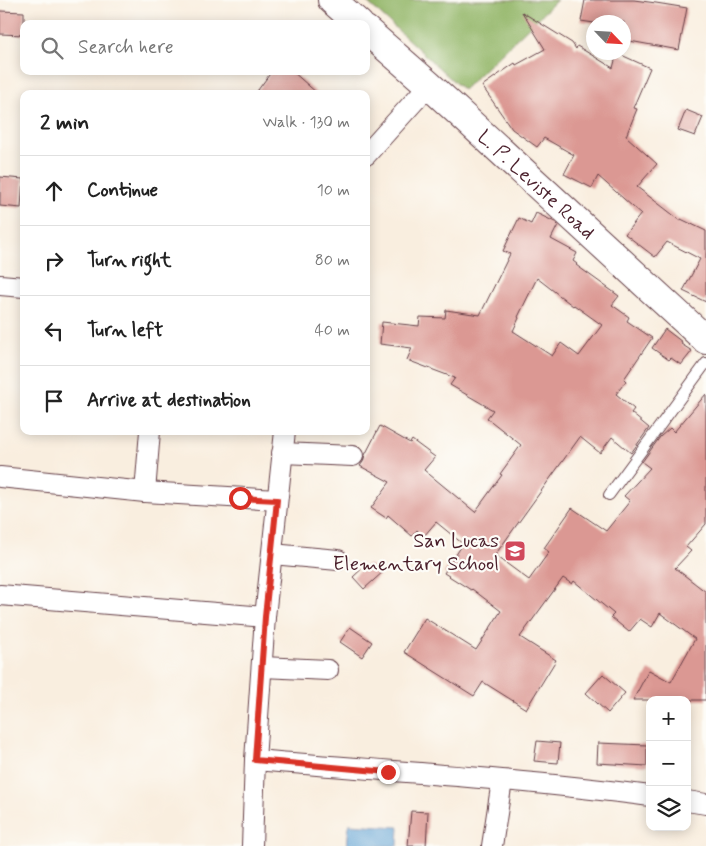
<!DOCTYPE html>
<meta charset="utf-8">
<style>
:root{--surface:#fff;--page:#f6f6f6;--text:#222;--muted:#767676;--line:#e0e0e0}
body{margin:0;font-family:Mynerve,sans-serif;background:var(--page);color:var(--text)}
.controls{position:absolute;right:15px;bottom:15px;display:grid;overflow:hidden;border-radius:10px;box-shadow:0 2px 12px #0003}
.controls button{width:45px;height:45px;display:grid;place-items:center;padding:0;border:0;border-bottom:1px solid var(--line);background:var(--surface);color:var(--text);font:25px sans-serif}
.compass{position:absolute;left:586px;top:15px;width:45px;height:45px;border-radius:50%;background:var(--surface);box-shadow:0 2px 12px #0003;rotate:115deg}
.stop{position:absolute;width:15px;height:15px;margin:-11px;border:4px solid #d93025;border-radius:50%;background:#fff}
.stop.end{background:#d93025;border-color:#fff;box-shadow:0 1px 5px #0008}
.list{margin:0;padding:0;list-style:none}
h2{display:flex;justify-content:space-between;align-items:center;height:65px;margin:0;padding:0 20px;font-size:21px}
h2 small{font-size:16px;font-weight:400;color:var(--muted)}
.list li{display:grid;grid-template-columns:32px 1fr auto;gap:15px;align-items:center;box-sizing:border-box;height:70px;padding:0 20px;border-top:1px solid var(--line)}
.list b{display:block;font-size:19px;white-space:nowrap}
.list em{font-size:16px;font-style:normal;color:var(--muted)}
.icon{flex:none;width:28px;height:28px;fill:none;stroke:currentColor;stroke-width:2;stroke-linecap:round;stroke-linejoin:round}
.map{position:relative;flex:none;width:706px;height:846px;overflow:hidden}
.search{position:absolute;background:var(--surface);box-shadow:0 2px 12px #0003;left:20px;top:20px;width:350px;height:55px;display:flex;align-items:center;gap:12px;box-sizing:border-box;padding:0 18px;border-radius:10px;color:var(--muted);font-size:19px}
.panel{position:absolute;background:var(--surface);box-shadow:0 2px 12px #0003;left:20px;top:90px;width:350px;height:345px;border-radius:10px}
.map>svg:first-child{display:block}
</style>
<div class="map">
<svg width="706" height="846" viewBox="0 0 706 846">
<rect width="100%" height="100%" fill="#fdfcf7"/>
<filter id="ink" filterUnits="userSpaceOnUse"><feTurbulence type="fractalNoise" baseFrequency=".02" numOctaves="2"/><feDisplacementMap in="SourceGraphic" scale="10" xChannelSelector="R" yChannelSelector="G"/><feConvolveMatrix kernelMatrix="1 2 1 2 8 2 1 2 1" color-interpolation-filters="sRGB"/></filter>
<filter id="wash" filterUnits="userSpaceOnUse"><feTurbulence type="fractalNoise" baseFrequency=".0096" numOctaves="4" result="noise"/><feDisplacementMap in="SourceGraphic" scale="20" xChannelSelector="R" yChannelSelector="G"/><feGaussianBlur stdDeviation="1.12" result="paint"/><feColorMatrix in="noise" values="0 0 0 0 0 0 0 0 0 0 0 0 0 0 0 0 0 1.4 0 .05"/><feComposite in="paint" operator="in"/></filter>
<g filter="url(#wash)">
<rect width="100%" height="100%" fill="#f9eedf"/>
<path fill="#94b76b" stroke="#6f6b4b" d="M365,0H557L463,90Z"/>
<path fill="#61a2d4" stroke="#566080" d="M349,824L399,827L398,846H347Z"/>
<g id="blocks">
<g fill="#db9893" fill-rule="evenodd">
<path d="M585,0H634L656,3L687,8L679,50L624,40V22L594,23L581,21Z"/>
<path d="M0,11L24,12V35L0,34Z"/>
<path d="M522,12L572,43L576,49L577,46L613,68L617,53L650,68L633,108L637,109L626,136L657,164L637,187L681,221V219L706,231V302L683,291L700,259L667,242L655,257L625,234L641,214L598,176L592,188L564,174L574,155L544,138L537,147L512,129L482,86L515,63L516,65L545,49Z"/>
<path d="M272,71H292L318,94H255Z"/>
<path d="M686,110L703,117L695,136L678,130Z"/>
<path d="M0,177L23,179L21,208L0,206Z"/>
<path d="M536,213L555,222L558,225L551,239L577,253L573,261L577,264L576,265L619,296L612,305L629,317L627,321L652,338L624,379L626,381L616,394L634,409L631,413L649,428L631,453L612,437L600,453L580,437L495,555L529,580L549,552L544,548L572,508L606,531L630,501L624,496L650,468L642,462L660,437L670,428L674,432L706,394V524L686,547L691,551L675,568L706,592V700H633L649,670L671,682L695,639L660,613L652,627L640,619L629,632L611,617L614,614L574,581L572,584L563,578L520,637L556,660L526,709L483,682L474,696L404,652L425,618L476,650L501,611L472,589L471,590L444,573L463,544L436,522L424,536L417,530L412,536L388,515L386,518L371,508L390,482L360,466L363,462L365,455L380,426L410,443L412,440L435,457L424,470L475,512L502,475L500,474L521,445L487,418L493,410L450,385L455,378L407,360L412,348L380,344L382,322L419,326L420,317L445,318L446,310L480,315L510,254L503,251L519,218L531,224ZM537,278L573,306L574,305L602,325L579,356L561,343L552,356L513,331L519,318L518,317Z"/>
<path d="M665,329L682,342L681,344L692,351L681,365L671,358L669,360L652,348Z"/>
<path d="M367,564L384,571L364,589L353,577Z"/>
<path d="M350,627L372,642L362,657L340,642Z"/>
<path d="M603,674L625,693L608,713L586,693Z"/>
<path d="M537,741L560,743L558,763L534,761Z"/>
<path d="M598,743L647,745V766L597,763Z"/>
<path d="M411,811L428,812L426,846H408Z"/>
</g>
</g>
</g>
<g filter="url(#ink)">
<use href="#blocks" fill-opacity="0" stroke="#643e46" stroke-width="1"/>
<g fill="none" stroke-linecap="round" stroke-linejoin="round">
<g stroke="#643e46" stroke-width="12">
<path id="service" d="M609,495L706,363"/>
</g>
<g stroke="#643e46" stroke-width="22">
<g id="minor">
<path d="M366,155L429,85"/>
<path d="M0,285L24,287"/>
<path d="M282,453L353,456"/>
<path d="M0,477L145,492L277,500"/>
<path d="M145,492L150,431"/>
<path d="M272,554L338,560"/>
<path d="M0,595L265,617"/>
<path d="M262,667L328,670"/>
<path d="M255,760C387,771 519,779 650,796"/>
<path d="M687,801L706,804"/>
<path d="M252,846L255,760L265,617L285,431"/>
<path d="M492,846L502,781"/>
</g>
</g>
<g stroke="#643e46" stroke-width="30">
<g id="secondary">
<path d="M332,0L359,24"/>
<path id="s1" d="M366,30L429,85L706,340"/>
</g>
</g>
<use href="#service" stroke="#fff" stroke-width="10"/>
<use href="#minor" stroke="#fff" stroke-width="20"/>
<use href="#secondary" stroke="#fff" stroke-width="28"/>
</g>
</g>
<g fill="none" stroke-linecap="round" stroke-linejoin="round" filter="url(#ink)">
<path stroke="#d93025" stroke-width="6" d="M240,498L277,500L265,617L255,760L388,772"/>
</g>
<defs>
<g id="school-square" transform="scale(1.125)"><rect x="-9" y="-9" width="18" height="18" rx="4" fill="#d1495b" stroke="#fdfcf7"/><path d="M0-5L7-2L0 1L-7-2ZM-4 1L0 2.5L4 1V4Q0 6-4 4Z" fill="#fff"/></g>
</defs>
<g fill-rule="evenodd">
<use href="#school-square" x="515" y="551"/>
</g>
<g text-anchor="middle" stroke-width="4.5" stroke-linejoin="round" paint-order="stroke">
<g font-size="20" fill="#4a1f2b" stroke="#fdfcf7">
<text dy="7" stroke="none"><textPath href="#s1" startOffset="230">L. P. Leviste Road</textPath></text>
</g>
<g font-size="20" fill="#4a1f2b" stroke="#fdfcf7" text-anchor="end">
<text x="499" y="547">San Lucas<tspan x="499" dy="23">Elementary School</tspan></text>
</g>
</g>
</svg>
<div class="controls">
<button>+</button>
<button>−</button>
<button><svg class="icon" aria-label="layers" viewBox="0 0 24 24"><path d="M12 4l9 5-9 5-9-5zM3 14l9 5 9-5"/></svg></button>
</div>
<svg class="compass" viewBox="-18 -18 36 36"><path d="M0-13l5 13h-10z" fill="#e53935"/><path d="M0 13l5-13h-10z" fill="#767676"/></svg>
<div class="stop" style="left:240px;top:498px"></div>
<div class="stop end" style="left:388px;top:772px"></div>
<div class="search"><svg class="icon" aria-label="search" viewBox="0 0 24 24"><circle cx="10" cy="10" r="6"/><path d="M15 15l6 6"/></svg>Search here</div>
<section class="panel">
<h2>2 min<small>Walk · 130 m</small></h2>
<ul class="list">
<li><svg class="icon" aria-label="ahead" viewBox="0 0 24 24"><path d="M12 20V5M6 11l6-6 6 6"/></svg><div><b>Continue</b></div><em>10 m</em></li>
<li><svg class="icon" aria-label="right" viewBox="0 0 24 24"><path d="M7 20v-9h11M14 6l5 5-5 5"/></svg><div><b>Turn right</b></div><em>80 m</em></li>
<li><svg class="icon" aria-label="left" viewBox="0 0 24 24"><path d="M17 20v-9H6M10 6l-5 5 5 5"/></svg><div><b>Turn left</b></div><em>40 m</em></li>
<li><svg class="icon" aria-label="arrive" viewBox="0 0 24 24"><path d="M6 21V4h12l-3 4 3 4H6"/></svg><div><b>Arrive at destination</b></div></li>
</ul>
</section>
</div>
